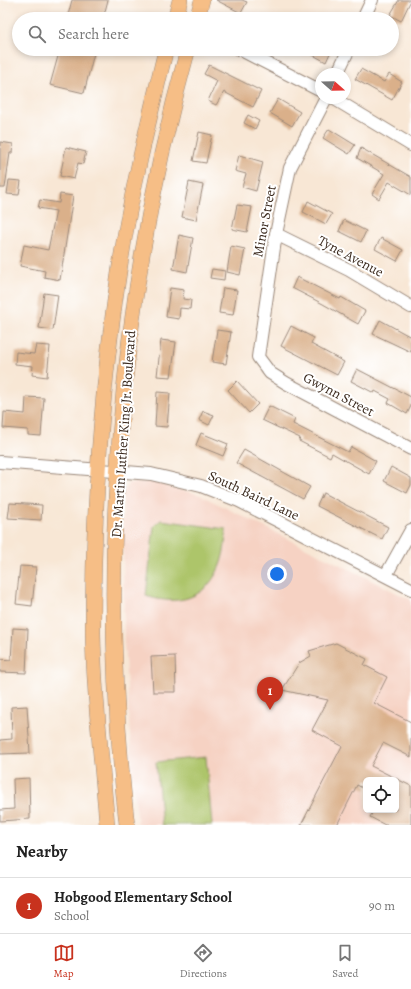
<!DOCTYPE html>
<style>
:root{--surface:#fff;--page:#f6f6f6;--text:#222;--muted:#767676;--line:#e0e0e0;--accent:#c8321e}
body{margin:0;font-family:Alegreya,serif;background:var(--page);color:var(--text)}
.controls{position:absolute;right:12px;bottom:12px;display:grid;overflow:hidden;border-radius:6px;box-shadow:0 2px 6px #0003}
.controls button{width:36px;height:36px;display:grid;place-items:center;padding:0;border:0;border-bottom:1px solid var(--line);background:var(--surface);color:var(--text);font:20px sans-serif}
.compass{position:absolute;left:315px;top:68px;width:36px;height:36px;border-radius:50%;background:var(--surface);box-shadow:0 2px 6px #0003;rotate:110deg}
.you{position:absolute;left:277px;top:574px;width:14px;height:14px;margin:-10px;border:3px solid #fff;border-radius:50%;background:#1a73e8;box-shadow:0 0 0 6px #1a73e833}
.badge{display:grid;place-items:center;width:26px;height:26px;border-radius:50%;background:var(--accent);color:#fff;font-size:13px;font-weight:700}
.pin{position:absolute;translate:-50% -33px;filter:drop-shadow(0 1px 2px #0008)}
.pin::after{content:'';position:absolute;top:21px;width:14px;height:12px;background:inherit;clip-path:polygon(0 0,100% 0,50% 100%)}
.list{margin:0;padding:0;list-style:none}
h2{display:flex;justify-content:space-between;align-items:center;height:52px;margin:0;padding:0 16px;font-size:17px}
h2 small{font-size:13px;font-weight:400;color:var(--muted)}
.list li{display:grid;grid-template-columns:26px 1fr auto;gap:12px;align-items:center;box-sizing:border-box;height:56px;padding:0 16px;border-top:1px solid var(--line)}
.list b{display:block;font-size:15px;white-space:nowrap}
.list p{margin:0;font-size:13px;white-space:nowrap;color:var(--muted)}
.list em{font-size:13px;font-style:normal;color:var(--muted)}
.icon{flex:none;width:22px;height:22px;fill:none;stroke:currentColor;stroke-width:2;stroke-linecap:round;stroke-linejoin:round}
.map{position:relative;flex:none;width:411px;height:825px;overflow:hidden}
.search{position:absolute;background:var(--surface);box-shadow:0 2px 6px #0003;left:12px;right:12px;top:12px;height:44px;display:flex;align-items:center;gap:10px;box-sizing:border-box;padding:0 14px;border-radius:22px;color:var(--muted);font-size:15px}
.sheet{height:108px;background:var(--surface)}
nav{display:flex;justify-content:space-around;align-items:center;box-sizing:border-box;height:56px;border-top:1px solid var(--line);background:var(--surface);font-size:11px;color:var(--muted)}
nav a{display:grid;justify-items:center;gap:2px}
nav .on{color:var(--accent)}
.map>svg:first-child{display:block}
</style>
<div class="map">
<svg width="411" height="825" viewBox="0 0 411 825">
<rect width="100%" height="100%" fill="#fff"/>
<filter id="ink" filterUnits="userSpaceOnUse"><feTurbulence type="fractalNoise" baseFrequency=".025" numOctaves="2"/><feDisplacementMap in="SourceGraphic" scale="8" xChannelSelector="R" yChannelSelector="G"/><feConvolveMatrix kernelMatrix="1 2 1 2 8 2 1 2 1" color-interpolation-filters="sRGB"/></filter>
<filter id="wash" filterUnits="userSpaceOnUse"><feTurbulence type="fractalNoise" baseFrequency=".012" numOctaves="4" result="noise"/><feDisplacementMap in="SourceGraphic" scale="16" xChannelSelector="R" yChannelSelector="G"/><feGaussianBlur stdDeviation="0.9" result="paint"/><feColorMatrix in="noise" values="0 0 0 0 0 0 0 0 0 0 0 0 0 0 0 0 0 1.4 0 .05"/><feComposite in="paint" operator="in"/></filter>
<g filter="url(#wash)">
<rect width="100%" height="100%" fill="#f8e7d5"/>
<path fill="#f6d2c3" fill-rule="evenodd" d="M152,482L200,495L411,600V825H138L133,779L124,641L123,495L128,483ZM366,780H396V810H366Z"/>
<g fill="#adc56a" stroke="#747844">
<path d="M161,520L226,529C226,578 199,613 146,596L154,526Z"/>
<path d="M206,757L212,825H162L156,762Z"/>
</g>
<g id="blocks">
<g fill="#dab08a">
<path d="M72,0H108L103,19H67Z"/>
<path d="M216,0H242L247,2L241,13Z"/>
<path d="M399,0H411L401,21L390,15Z"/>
<path d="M60,49H95L84,93L50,85Z"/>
<path d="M302,49H327L331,51L326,62Z"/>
<path d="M209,65L261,91L253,107L224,92L216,105L208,101L217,81L204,74Z"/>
<path d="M361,69L384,82L389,74L402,82L392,100L355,79Z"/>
<path d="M278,99L300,112L292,126L270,113Z"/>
<path d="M248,115L259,121L255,129L244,123Z"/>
<path d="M329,129L355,145L349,154L323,138Z"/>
<path d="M199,132L212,135L206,163L193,161Z"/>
<path d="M0,142L13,144L12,153H10L5,188H0Z"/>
<path d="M66,147L86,152L83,164L78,163L74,179L60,176Z"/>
<path d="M361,148L411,177V195L389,182L379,199L372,194L384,174L357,158Z"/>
<path d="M239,155L263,162L256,191L242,187L246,174L235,171Z"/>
<path d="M9,180L21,181L19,195L7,194Z"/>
<path d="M189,182L203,185L196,220L182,217Z"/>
<path d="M60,194L73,196L60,280L44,277L45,271L20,266L24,245L48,250L56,211L38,208L40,200L59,203Z"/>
<path d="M308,201L332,214L326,224L303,212Z"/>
<path d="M237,205L252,207L247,232L232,229Z"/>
<path d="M344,220L366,231L361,242L339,231Z"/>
<path d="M179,235L193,238L187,272L173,269Z"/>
<path d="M381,238L403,250L397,261L375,249Z"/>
<path d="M231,246L245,249L240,275L227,272Z"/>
<path d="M212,269L225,271L224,280L210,278Z"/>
<path d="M297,277L340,299L341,297L365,311L358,324L323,304L292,288Z"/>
<path d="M170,288L184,290L183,299L191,300L190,309L180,308L179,319L166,317Z"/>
<path d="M223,288L237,290L233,315L219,313Z"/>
<path d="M44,293L58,295L53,330L39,328Z"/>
<path d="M380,320L411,337V352L373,334Z"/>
<path d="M291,326L314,338L311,344L344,362L337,375L281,346Z"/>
<path d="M217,330L231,332L226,364L212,362Z"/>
<path d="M161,340L176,342L171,377L157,376Z"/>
<path d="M36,345L50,346L47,377L32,375L33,366L15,364L16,352L34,354Z"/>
<path d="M357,369L411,397V406L407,414L388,403L390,399L375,391L374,393L351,381Z"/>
<path d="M237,381L258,404L249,413L228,390Z"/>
<path d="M157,392L170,393L167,427L155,426Z"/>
<path d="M26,397L44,398L41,436L28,435V430L3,428L4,412L25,414Z"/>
<path d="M269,406L295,419L293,424L348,452L351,447L376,461L369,474L332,453L330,457L299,441L300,438L262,420Z"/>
<path d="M203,411L214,415L209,425L199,420Z"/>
<path d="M201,433L228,444L223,456L196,445Z"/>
<path d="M244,450L310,487L303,499L236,463Z"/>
<path d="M391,467L411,478V485L407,493L384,481Z"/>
<path d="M323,493L388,527L382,539L317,506Z"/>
<path d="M10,503L42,505L41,520L8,518Z"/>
<path d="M20,566L36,567L32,606L16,604Z"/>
<path d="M13,628L28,629L26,673L0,672V659L11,660Z"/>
<path d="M336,643L367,659L364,665L387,677L374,703L411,722V757L383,743L371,766L411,786V825H385L370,817L374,810H396V780H366V790L357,785L337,825H301L342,746L312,730L328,700L282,690L299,663L311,656L309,651Z"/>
<path d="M175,656L176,692H153L151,657Z"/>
<path d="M27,706L30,753L0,754V740L12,739L11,707Z"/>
<path d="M29,778L30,819L0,821V810L14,809L13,779Z"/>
</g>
</g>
</g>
<g filter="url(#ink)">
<use href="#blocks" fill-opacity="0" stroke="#9a887a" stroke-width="1"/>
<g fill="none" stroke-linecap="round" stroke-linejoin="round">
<g stroke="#9a887a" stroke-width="14">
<g id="minor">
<path d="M363,19L372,0"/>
<path d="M239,49L321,91"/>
<path d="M337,74L349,49"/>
<path d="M326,98L290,168L276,234L258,357L270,373L286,383L411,449"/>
<path d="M333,98L411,145"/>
<path d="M276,234L349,270L411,307"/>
<path d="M0,462L151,474L201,486L239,501L411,589"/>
<path d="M386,575L411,530"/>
</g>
</g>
<g stroke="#9a887a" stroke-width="16">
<g id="major">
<path d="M175,19L180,0"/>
<path d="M197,19L202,0"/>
<path d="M107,825C102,761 94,697 93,633C93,513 101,391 119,272C130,197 148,123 166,49"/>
<path d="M127,825C97,566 118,300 188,49"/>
</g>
</g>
<use href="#minor" stroke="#fff" stroke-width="12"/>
<use href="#major" stroke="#f6be86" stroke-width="15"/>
</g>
</g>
<g text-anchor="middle" stroke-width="4" stroke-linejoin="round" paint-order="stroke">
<g font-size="14" fill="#3b2a1e" stroke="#fff">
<text transform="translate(264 221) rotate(-79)" y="5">Minor Street</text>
<text transform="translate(351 256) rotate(28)" y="5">Tyne Avenue</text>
<text transform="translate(339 394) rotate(28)" y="5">Gwynn Street</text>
<text transform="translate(123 434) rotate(-86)" y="5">Dr. Martin Luther King Jr. Boulevard</text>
<text transform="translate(254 495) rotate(25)" y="5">South Baird Lane</text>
</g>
</g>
</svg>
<div class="controls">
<button><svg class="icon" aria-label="locate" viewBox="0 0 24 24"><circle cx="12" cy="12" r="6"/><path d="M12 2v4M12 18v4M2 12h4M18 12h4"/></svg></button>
</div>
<svg class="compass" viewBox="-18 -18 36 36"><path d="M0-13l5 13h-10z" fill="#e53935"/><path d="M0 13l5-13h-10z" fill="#767676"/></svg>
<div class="you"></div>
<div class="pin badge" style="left:270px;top:710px">1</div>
<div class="search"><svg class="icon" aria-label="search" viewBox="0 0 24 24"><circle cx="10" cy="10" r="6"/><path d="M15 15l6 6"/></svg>Search here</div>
</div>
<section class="sheet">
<h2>Nearby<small></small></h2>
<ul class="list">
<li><span class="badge">1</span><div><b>Hobgood Elementary School</b><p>School</p></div><em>90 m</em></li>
</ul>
</section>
<nav>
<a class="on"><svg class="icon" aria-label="map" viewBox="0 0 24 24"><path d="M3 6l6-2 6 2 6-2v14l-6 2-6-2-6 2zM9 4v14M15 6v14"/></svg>Map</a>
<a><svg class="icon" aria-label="directions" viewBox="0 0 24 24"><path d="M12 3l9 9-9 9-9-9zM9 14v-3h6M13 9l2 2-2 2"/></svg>Directions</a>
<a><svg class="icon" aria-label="saved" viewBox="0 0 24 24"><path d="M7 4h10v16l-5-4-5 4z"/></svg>Saved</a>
</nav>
